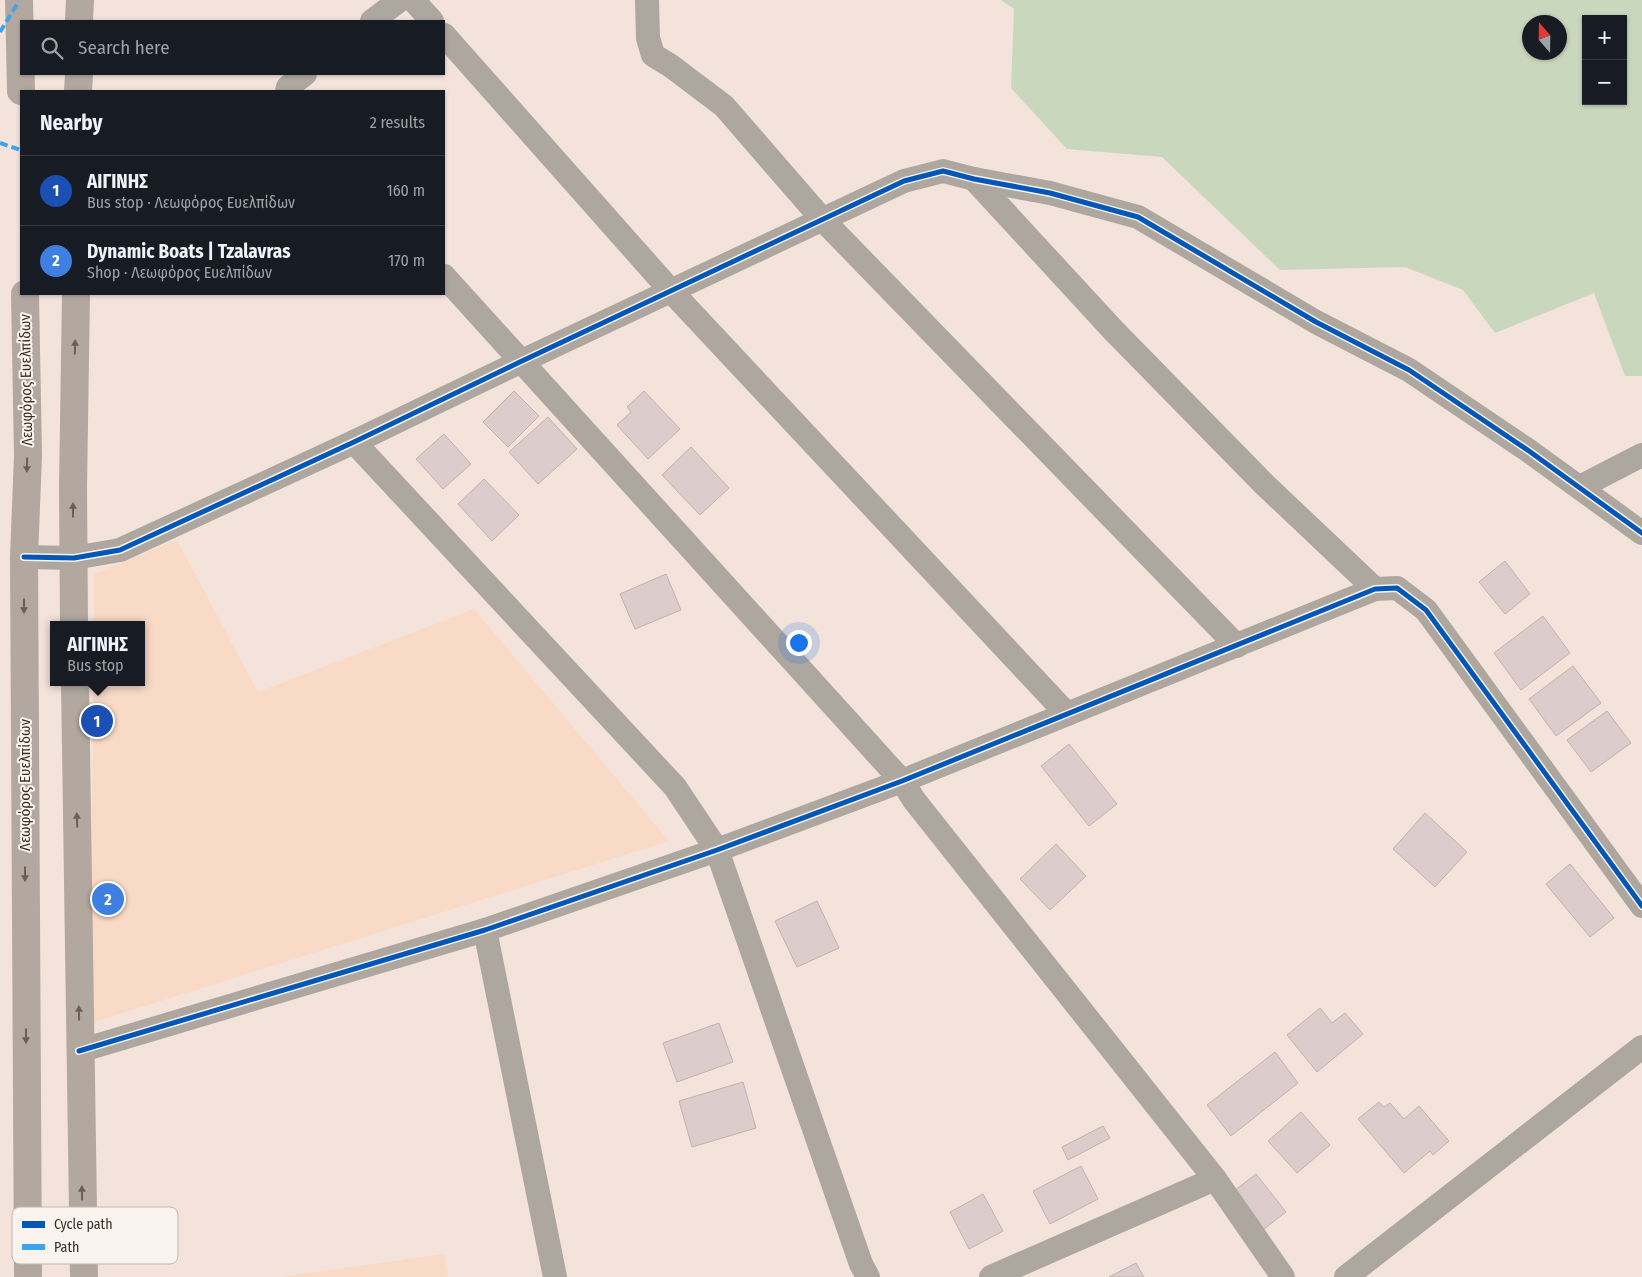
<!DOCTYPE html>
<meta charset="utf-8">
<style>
:root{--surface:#171b24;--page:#20242c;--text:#f1f3f6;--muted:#9ea1a6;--line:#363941;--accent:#db2777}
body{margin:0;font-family:"Fira Sans Condensed",sans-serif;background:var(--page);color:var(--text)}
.controls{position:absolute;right:15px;top:15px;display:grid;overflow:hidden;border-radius:0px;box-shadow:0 1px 4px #0004}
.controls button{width:45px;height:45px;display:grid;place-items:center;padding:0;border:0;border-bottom:1px solid var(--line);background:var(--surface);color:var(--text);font:25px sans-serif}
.compass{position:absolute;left:1522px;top:15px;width:45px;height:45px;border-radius:50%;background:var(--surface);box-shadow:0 1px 4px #0004;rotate:340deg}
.you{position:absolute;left:798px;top:642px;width:18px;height:18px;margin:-12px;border:4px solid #fff;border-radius:50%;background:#1a73e8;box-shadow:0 0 0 8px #1a73e833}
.badge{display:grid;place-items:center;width:32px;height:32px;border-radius:50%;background:var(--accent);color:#fff;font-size:16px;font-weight:700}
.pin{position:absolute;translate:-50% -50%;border:2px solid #fff;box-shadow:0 1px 5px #0006}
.popup{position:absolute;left:50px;top:621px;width:95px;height:65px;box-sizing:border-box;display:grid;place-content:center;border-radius:0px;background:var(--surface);filter:drop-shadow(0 1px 4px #0005);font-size:16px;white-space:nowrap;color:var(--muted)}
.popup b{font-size:19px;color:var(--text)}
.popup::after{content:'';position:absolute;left:50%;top:100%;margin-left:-10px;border:10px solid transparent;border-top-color:var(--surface)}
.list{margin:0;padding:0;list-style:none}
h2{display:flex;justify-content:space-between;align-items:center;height:65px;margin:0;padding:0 20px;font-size:21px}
h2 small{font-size:16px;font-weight:400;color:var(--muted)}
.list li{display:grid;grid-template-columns:32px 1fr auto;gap:15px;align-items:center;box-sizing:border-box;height:70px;padding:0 20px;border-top:1px solid var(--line)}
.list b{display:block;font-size:19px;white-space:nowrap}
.list p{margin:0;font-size:16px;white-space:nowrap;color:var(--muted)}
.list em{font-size:16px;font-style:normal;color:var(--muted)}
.icon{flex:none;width:28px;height:28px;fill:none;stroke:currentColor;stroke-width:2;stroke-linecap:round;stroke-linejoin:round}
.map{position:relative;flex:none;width:1642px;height:1277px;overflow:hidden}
.search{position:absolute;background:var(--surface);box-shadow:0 1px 4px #0004;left:20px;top:20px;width:425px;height:55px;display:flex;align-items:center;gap:12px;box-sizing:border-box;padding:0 18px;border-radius:0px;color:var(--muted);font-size:19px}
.panel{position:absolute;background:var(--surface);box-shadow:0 1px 4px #0004;left:20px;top:90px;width:425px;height:205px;border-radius:0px}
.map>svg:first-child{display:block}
</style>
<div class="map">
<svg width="1642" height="1277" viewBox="0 0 1642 1277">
<rect width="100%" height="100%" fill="#f4e3da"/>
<g fill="#f9dac7">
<path d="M177,540L258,692L474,609L669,841L88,1024L94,682H141V625H94V574Z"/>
<path d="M444,1254L448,1277H279Z"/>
</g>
<path fill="#c9d7bc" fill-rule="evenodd" d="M1001,0H1642V376H1625L1594,293L1495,333L1463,290L1405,267L1280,270L1162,157L1067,149L1011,88L1014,9ZM1586,19H1623V101H1586ZM1530,22H1560V52H1530Z"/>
<g fill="#dccdcc" stroke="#c0b2b0">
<path d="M514,391L539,416L508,447L483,422Z"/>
<path d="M644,391L680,429L648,459L617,425L631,412L627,407Z"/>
<path d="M548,417L577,449L538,484L509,452Z"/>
<path d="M444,434L471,464L443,489L416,459Z"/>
<path d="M691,447L729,488L700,515L662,475Z"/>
<path d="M484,479L519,515L492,541L458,504Z"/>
<path d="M1505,561L1530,594L1505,614L1479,582Z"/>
<path d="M666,574L681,610L635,629L620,594Z"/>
<path d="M1543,616L1570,653L1521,690L1494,653Z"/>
<path d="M1573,666L1601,703L1556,736L1529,699Z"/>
<path d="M1607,711L1631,743L1591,772L1567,740Z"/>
<path d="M1069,744L1117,804L1089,826L1041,766Z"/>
<path d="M1425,813L1467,852L1435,887L1393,849Z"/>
<path d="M1056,844L1086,876L1050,910L1020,879Z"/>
<path d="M1570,864L1614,918L1590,937L1546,884Z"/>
<path d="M817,901L839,948L797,967L775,921Z"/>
<path d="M1320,1008L1332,1023L1345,1013L1363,1034L1317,1072L1287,1035Z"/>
<path d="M719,1023L733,1062L677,1082L663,1043Z"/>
<path d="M1275,1052L1298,1083L1231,1136L1207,1105Z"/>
<path d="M743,1082L756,1128L692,1147L679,1101Z"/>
<path d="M1379,1102L1384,1107L1390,1103L1404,1119L1419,1106L1449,1141L1433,1155L1430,1151L1404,1173L1358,1119Z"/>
<path d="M1301,1112L1330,1145L1297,1173L1268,1141Z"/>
<path d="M1103,1126L1110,1138L1068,1160L1062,1147Z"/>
<path d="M1081,1166L1098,1199L1050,1224L1033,1191Z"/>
<path d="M1256,1174L1286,1212L1264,1229L1234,1191Z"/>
<path d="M983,1194L1003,1231L969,1249L950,1212Z"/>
<path d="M1136,1263L1144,1277H1109Z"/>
</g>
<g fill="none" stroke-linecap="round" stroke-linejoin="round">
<g stroke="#ada7a0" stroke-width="24">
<path d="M413,0L432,21"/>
<path d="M647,0L648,38L653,55L671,66L724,106L822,219L1237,646"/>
<path d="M372,21L400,0"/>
<path d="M444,35L671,291L1067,714"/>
<path d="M287,91L288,87L305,74"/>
<path d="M974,179L1114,331L1265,485L1375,589"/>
<path d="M444,276L902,781L914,800L1215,1179L1283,1277"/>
<path d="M354,442L675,787L717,850L861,1264L868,1277"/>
<path d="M1580,487L1642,455"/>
<path d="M24,557L74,558L120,550L354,442L522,361L904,181L943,171L974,179L1050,193L1138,217L1316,322L1409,370L1529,451L1642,533"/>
<path d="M485,930L555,1277"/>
<path d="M79,1051L485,930L717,850L902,781L1375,589L1397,588L1426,610L1642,906"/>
<path d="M991,1277L1215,1179"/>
<path d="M1346,1277L1642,1047"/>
</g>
<g stroke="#b2a8a0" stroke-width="28">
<path d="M19,0L21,91"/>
<path d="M79,21L80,0"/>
<path d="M78,91L79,74"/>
<path d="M25,294L28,456L24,557L28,1277"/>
<path d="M74,625L73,487L76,294"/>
<path d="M75,682L84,1277"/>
</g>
<g stroke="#3fa3eb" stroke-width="4" stroke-dasharray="8 4" stroke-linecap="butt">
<path d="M0,32L19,1"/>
<path d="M0,143L21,150"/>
</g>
<g stroke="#faf3ee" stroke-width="8">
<g id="cycleway">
<path d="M24,557L74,558L120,550L354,442L522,361L904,181L943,171L974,179L1050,193L1138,217L1316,322L1409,370L1529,451L1642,533"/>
<path d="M79,1051L485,930L717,850L902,781L1375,589L1397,588L1426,610L1642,906"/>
</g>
</g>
<use href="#cycleway" stroke="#0057b8" stroke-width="5"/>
</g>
<defs><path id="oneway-solid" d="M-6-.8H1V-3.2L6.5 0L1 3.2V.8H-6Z" transform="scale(1.25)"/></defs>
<g fill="#6b5f56">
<use href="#oneway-solid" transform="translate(75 347) rotate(-89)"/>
<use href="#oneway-solid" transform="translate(27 465) rotate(91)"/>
<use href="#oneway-solid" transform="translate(73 510) rotate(-90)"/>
<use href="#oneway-solid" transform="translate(24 606) rotate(90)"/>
<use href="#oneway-solid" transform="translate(77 820) rotate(-91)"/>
<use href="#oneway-solid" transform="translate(25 874) rotate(90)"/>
<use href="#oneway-solid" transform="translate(79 1013) rotate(-91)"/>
<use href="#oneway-solid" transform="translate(26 1036) rotate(90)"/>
<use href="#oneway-solid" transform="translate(82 1193) rotate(-91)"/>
</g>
<g text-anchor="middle" stroke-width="4" stroke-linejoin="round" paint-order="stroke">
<g font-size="15" fill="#3b2e25" stroke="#faf3ee">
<text transform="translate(26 380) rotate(-91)" y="5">Λεωφόρος Ευελπίδων</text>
<text transform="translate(25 785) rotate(-90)" y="5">Λεωφόρος Ευελπίδων</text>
</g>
</g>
<rect x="12" y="1207" width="166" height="57" rx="8" fill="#faf3ee" stroke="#c1b8b2" stroke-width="1"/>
<rect x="22" y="1221" width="23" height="7" fill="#0057b8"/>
<rect x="22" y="1244" width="23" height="6" fill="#3fa3eb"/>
<g font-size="14" fill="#3b2e25">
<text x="54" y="1229">Cycle path</text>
<text x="54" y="1252">Path</text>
</g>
</svg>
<div class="controls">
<button>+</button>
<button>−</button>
</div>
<svg class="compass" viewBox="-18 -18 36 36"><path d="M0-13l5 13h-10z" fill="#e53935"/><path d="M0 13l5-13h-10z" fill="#9ea1a6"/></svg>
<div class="you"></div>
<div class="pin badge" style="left:97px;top:721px;background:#1a4fb4">1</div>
<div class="popup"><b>ΑΙΓΙΝΗΣ</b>Bus stop</div>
<div class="pin badge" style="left:108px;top:899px;background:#3f7fe0">2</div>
<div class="search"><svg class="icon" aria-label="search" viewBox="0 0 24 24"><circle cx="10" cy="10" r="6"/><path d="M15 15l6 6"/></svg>Search here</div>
<section class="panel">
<h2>Nearby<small>2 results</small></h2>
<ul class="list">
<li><span class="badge" style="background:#1a4fb4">1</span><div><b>ΑΙΓΙΝΗΣ</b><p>Bus stop · Λεωφόρος Ευελπίδων</p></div><em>160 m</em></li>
<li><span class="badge" style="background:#3f7fe0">2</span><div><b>Dynamic Boats | Tzalavras</b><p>Shop · Λεωφόρος Ευελπίδων</p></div><em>170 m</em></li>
</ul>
</section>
</div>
